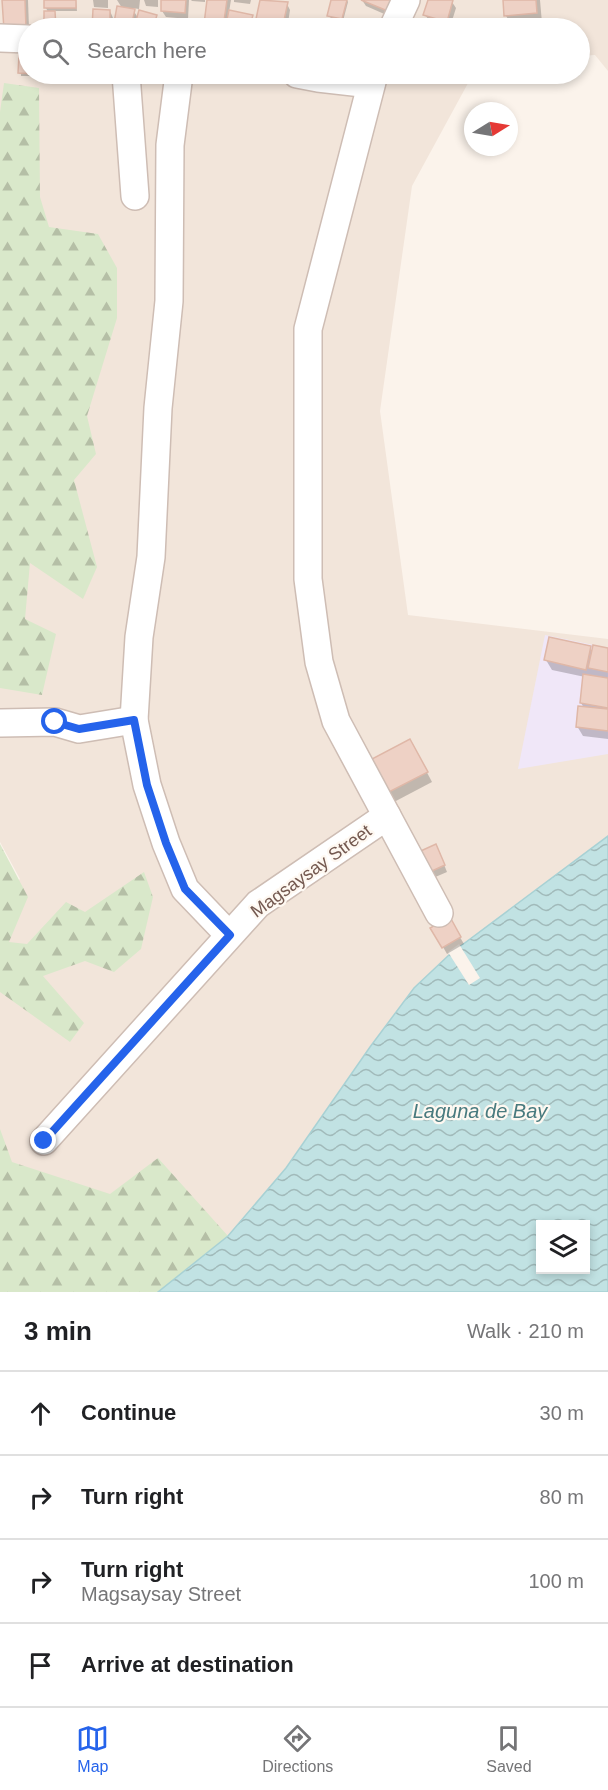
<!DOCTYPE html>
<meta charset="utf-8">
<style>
:root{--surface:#fff;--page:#f2f2f2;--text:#202124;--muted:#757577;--line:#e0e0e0;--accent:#2563eb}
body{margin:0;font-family:Helvetica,sans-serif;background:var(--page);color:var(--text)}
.controls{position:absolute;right:18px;bottom:18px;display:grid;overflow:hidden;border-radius:0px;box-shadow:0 3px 9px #0003}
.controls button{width:54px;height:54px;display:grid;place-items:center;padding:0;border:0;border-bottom:2px solid var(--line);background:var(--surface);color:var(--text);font:30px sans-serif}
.compass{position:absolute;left:464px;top:102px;width:54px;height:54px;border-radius:50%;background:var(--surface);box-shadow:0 3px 9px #0003;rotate:79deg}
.stop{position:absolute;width:18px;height:18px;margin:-14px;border:4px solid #2563eb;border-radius:50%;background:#fff}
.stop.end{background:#2563eb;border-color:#fff;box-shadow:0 2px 6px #0008}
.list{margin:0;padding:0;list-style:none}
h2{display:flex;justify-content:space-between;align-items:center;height:78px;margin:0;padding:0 24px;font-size:26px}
h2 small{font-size:20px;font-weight:400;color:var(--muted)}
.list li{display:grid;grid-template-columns:39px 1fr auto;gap:18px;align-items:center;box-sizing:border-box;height:84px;padding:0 24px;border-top:2px solid var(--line)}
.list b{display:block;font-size:22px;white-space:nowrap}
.list p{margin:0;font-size:20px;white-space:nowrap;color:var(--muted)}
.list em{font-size:20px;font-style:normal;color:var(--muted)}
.icon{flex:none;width:33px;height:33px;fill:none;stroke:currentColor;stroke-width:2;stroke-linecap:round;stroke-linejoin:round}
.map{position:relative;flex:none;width:608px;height:1292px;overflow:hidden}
.search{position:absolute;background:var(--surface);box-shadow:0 3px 9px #0003;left:18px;right:18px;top:18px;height:66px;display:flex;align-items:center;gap:15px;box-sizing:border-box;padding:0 21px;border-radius:33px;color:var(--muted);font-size:22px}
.sheet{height:414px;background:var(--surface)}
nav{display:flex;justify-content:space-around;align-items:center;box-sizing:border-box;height:84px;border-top:2px solid var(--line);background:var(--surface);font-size:16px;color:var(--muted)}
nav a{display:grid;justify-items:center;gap:3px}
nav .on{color:var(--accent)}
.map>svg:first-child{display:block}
</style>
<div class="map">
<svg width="608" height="1292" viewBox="0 0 608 1292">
<defs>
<pattern id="forest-firs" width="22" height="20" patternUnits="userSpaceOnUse" patternTransform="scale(1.5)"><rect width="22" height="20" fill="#d9e8ca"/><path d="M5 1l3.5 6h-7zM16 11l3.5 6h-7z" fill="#b5bfa6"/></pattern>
<pattern id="water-waves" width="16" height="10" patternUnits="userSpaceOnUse" patternTransform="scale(1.5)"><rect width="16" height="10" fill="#c1e2e3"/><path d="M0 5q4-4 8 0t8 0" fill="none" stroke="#a1baba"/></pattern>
</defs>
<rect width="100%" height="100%" fill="#fbf3eb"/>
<path fill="#f2e5da" d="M0,0H608V71L595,55L580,56V28H28V74H473L412,186L380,411L408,615L608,639V836L450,954L414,988L370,1047L286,1168L228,1236L158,1292L0,1222V897L20,879L0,842Z"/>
<path fill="#f0e7f8" d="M545,635L608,648V754L518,769Z"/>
<g fill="url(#forest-firs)">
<path d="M4,83L39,88L40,197L49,227L98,234L117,268V318L87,416L96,454L74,480L97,567L83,599L30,563L25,619L56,634L42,695L0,688V112Z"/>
<path d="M0,844L28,897L9,942L27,944L66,902L85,912L144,872L153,897L141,949L114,972L85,961L43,976L84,1023L70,1042L0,992Z"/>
<path d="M0,1129L12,1162L110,1194L158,1158L228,1236L158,1292H0Z"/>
</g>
<path fill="url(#water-waves)" stroke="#a8d1d4" stroke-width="1.5" fill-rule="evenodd" d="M608,836V1292H158L228,1236L286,1168L370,1047L414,988L450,954ZM540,1224H586V1270H540Z"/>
<path fill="#fbf3eb" d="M459,944L480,978L469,985L448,952Z"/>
<g fill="#0003">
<path d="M4,0H28L29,28L9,36Z"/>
<path d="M45,0H76L77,11H53L56,15V28H46L45,12H48L46,8Z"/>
<path d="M93,0H108V8L94,7Z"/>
<path d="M117,0H140L139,9L132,8L138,18L156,16L157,19L155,28H94V11H110L113,18V26H115L122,8Z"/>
<path d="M144,0H158V7L146,6Z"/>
<path d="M163,0H189L188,19L166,17L162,11Z"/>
<path d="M191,0H205V2L192,1Z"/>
<path d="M209,0H231L229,12L252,17L256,23L261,26L257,19L261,0L287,4L290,10L288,23L296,25L298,28H208L205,24Z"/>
<path d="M234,0H251L250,4L234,2Z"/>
<path d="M333,0H347L348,2L343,21L331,18L329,16Z"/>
<path d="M362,0H406L398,20L366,6Z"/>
<path d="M429,0L452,2L456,8L450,27L429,21L425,14Z"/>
<path d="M505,0H540L542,23L512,25L506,16Z"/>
<path d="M20,56L28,57V74H35V76H21Z"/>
<path d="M54,74H78L79,75L56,78Z"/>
<path d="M135,74H177L175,83L136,76Z"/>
<path d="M221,74H239L238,82L222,80Z"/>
<path d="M590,648L593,652L608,650V739L583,736L577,726L584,708L581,703L585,677L552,670L546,660Z"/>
<path d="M415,750L432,782L394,802L389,793Z"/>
<path d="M439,852L447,872L426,881Z"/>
<path d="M449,919L464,944L447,954L433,929Z"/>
</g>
<g fill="#eed1c5" stroke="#dfb7a7" stroke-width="1.5">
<path d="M2,0H25L26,29L4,30Z"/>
<rect x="44" y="0" width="32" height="8"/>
<path d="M161,0H186L185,13L161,11Z"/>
<path d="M207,0H227L223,28L204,24Z"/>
<path d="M260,0L288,2L283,25L256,19Z"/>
<path d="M331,0H347L342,19L327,16Z"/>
<path d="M361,0H400L395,14Z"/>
<path d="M428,0H453L447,22L423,15Z"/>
<path d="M503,0H536L537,13L504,16Z"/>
<path d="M117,6L135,9L131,28H113Z"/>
<path d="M93,9L110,10V28H92Z"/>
<path d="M139,10L157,15L153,28H134Z"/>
<path d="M229,10L253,15L251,22L280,28H225Z"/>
<path d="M44,11H55L56,28H44Z"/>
<path d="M19,55H28V74H34L18,73Z"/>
<path d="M219,74H238L237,80L219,77Z"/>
<path d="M549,637L591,646L586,670L544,660Z"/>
<path d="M593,645L608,648V672L588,668Z"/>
<path d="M583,674L608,678V708L580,703Z"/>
<path d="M578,706L608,709V731L576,727Z"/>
<path d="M410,739L428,772L387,793L370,760Z"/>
<path d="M436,844L445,865L421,876L412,855Z"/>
<path d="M450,917L461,937L442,948L430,928Z"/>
</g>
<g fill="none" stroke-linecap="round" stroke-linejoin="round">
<g stroke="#cebdb4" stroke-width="30">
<g id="minor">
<path d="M393,28L406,0"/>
<path d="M0,38L28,39"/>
<path d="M126,74L135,196"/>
<path d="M179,74L170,145L169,301L158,408L151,557L139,637L134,720L147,785L166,843L185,889L229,935"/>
<path d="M297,74L318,78L371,84"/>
<path d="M374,74L308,329V579L319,662L336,721L439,913"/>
<path d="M1,723L55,722L79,729L134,720"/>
<path d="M44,1141L258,904L387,816"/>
</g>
</g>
<use href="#minor" stroke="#fff" stroke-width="27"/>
</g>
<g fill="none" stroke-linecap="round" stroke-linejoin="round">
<path stroke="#2563eb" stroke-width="8" d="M44,1141L230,935L185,889L166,843L147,785L134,720L79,729L55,722"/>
</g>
<g text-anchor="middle" stroke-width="4.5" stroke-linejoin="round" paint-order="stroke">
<g font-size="18" fill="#745950" stroke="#fef8f1">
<text transform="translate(311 871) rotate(-36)" y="6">Magsaysay Street</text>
</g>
<g font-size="20" font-style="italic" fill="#487a7e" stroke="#fef8f1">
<text x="480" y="1118">Laguna de Bay</text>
</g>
</g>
</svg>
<div class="controls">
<button><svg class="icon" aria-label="layers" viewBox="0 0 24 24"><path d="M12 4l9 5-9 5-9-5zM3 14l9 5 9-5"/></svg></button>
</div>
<svg class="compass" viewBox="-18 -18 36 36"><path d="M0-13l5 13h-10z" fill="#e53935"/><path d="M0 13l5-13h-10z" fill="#757577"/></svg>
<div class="stop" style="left:55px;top:722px"></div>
<div class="stop end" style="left:44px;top:1141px"></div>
<div class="search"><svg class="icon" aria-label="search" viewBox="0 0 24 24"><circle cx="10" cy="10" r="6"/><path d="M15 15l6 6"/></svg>Search here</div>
</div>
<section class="sheet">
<h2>3 min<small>Walk · 210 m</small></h2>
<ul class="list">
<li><svg class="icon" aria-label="ahead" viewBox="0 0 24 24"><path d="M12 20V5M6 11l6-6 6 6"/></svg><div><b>Continue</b></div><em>30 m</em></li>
<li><svg class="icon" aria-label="right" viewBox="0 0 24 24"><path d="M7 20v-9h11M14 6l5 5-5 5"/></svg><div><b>Turn right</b></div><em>80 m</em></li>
<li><svg class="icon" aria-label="right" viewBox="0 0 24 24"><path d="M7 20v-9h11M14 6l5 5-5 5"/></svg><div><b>Turn right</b><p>Magsaysay Street</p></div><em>100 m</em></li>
<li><svg class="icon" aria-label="arrive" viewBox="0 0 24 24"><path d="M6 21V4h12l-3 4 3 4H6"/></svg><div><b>Arrive at destination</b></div></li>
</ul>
</section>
<nav>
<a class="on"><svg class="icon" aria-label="map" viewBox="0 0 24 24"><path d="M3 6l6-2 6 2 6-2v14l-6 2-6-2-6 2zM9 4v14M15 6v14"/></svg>Map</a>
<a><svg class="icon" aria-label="directions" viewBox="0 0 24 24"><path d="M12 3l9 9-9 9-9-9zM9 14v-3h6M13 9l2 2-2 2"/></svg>Directions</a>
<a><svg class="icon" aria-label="saved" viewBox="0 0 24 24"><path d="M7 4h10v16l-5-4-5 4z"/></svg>Saved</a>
</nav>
